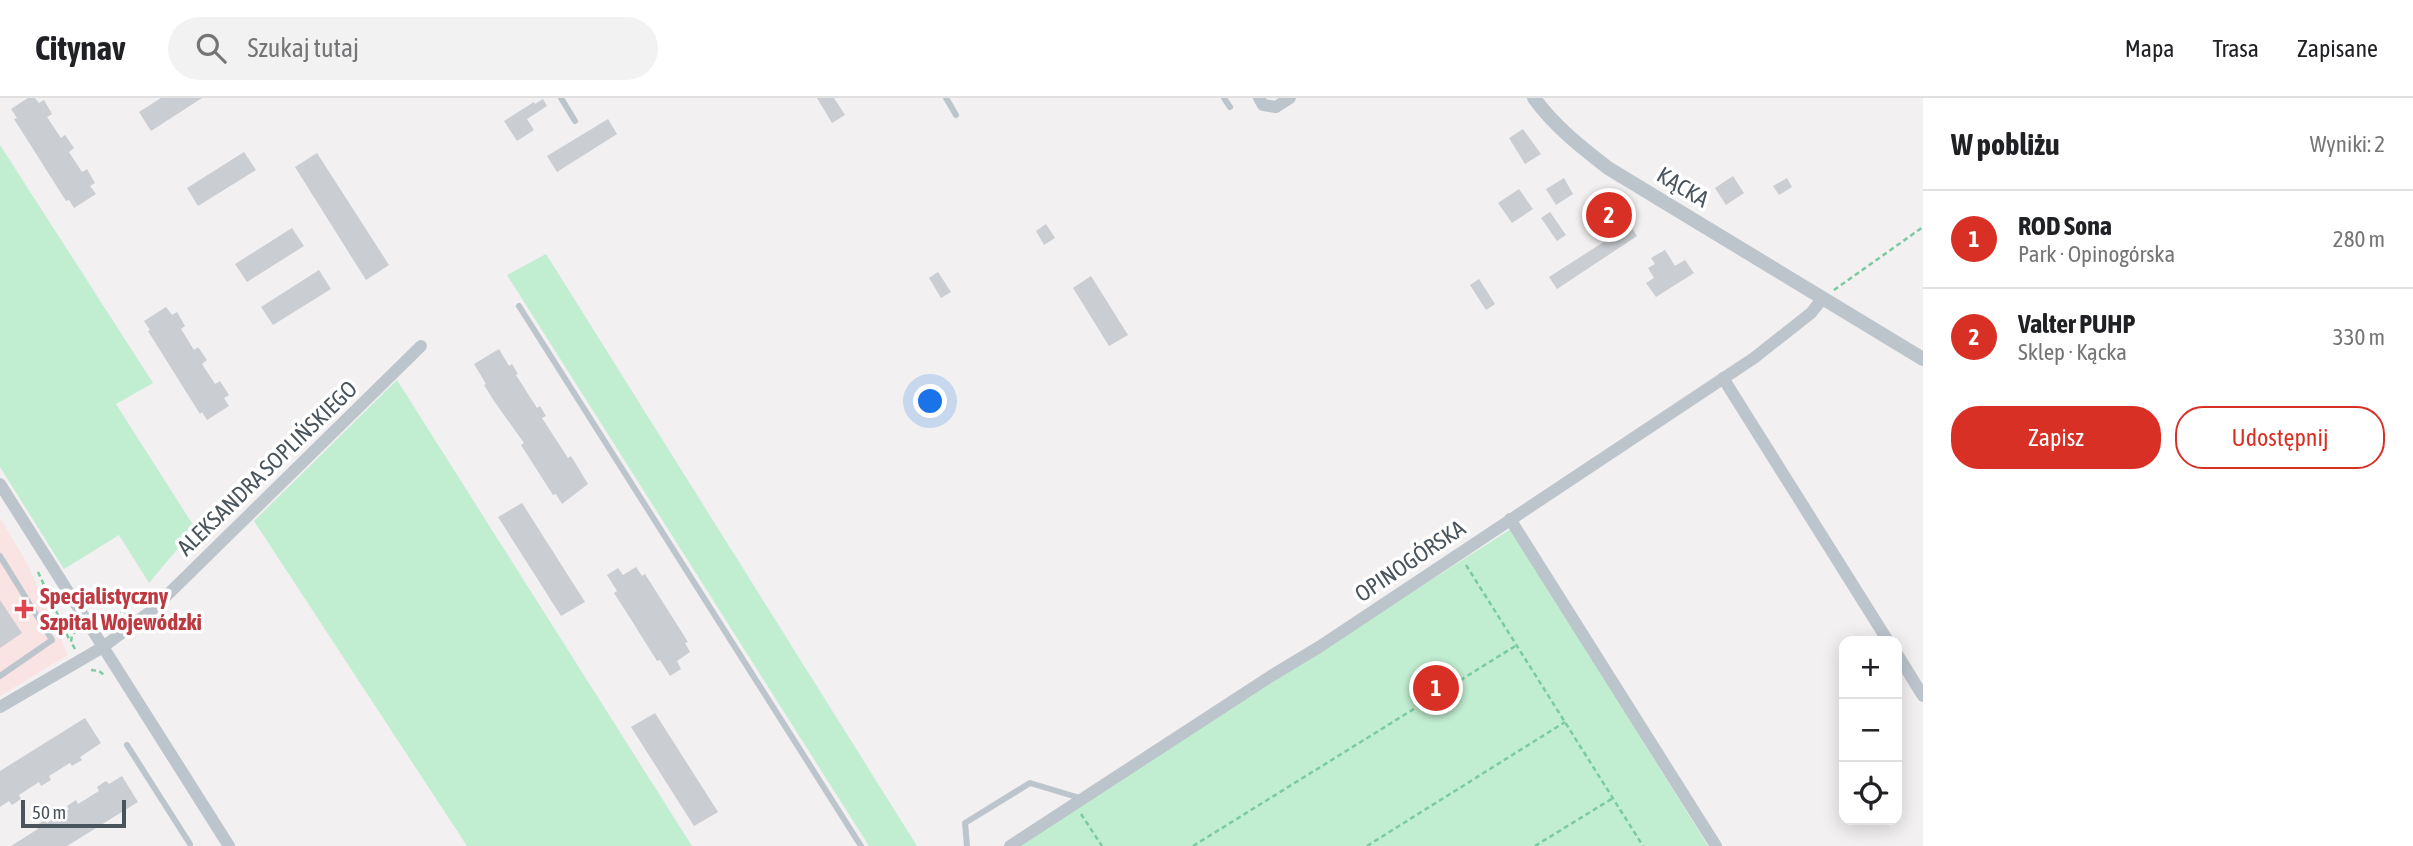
<!DOCTYPE html>
<html lang="pl">
<meta charset="utf-8">
<style>
:root{--surface:#fff;--page:#f2f2f2;--text:#202124;--muted:#757577;--line:#e0e0e0;--accent:#d93025}
body{margin:0;font-family:"Asap Condensed",sans-serif;background:var(--page);color:var(--text)}
.controls{position:absolute;right:21px;bottom:21px;display:grid;overflow:hidden;border-radius:14px;box-shadow:0 4px 18px #0003}
.controls button{width:63px;height:63px;display:grid;place-items:center;padding:0;border:0;border-bottom:2px solid var(--line);background:var(--surface);color:var(--text);font:35px sans-serif}
.scale{position:absolute;left:21px;bottom:18px;width:105px;box-sizing:border-box;padding-left:7px;border:4px solid #49545d;border-top:0;font-size:19px;line-height:24px;white-space:nowrap;color:#49545d;-webkit-text-stroke:5px #fff;paint-order:stroke}
.you{position:absolute;left:931px;top:304px;width:24px;height:24px;margin:-18px;border:5px solid #fff;border-radius:50%;background:#1a73e8;box-shadow:0 0 0 10px #1a73e833}
.badge{display:grid;place-items:center;width:46px;height:46px;border-radius:50%;background:var(--accent);color:#fff;font-size:23px;font-weight:700}
.pin{position:absolute;translate:-50% -50%;border:4px solid #fff;box-shadow:0 2px 7px #0006}
.list{margin:0;padding:0;list-style:none}
h2{display:flex;justify-content:space-between;align-items:center;height:91px;margin:0;padding:0 28px;font-size:30px}
h2 small{font-size:23px;font-weight:400;color:var(--muted)}
.list li{display:grid;grid-template-columns:46px 1fr auto;gap:21px;align-items:center;box-sizing:border-box;height:98px;padding:0 28px;border-top:2px solid var(--line)}
.list b{display:block;font-size:26px;white-space:nowrap}
.list p{margin:0;font-size:23px;white-space:nowrap;color:var(--muted)}
.list em{font-size:23px;font-style:normal;color:var(--muted)}
.actions{display:flex;gap:14px;padding:21px 28px}
.actions a{flex:1;padding:16px 0;border:2px solid var(--accent);border-radius:28px;text-align:center;font-size:24px;color:var(--accent)}
.actions .main{background:var(--accent);color:#fff}
.icon{flex:none;width:38px;height:38px;fill:none;stroke:currentColor;stroke-width:2;stroke-linecap:round;stroke-linejoin:round}
.map{position:relative;flex:none;width:1923px;height:748px;overflow:hidden}
header{display:flex;align-items:center;gap:42px;box-sizing:border-box;height:98px;padding:0 35px;background:var(--surface);border-bottom:2px solid var(--line)}
header strong{font-size:33px}
nav{display:flex;gap:38px;margin-inline-start:auto;font-size:24px}
.search{width:490px;height:63px;background:var(--page);display:flex;align-items:center;gap:18px;box-sizing:border-box;padding:0 24px;border-radius:38px;color:var(--muted);font-size:26px}
main{display:flex}
aside{flex:1;background:var(--surface)}
.map>svg:first-child{display:block}
</style>
<header>
<strong>Citynav</strong>
<div class="search"><svg class="icon" aria-label="search" viewBox="0 0 24 24"><circle cx="10" cy="10" r="6"/><path d="M15 15l6 6"/></svg>Szukaj tutaj</div>
<nav><a>Mapa</a><a>Trasa</a><a>Zapisane</a></nav>
</header>
<main>
<div class="map">
<svg width="1923" height="748" viewBox="0 0 1923 748">
<rect width="100%" height="100%" fill="#f2f0f0"/>
<path fill="#fae4e3" d="M0,420L27,465L68,557L0,598Z"/>
<g fill="#c1edd1">
<path d="M0,47L153,285L116,306L195,430L149,485L119,437L64,471L0,369Z"/>
<path d="M546,156L917,748H869L507,177Z"/>
<path d="M397,282L692,748H467L254,423Z"/>
<path d="M1511,431L1708,748H1013Z"/>
</g>
<g fill="#cacdd2">
<path d="M28,0H35L39,5L44,2L52,16L47,19L61,40L65,37L74,50L69,54L82,74L87,71L95,85L90,88L96,96L74,110L69,102L66,103L14,21L17,20L11,11Z"/>
<path d="M161,0H202L151,33L139,14Z"/>
<path d="M817,0H834L845,17L832,25Z"/>
<path d="M543,1L547,8L527,21L534,32L517,43L504,23L534,4L535,6Z"/>
<path d="M608,21L617,36L557,74L547,58Z"/>
<path d="M1523,31L1541,56L1525,66L1509,40Z"/>
<path d="M244,54L256,72L198,108L187,90Z"/>
<path d="M317,55L389,167L366,182L295,69Z"/>
<path d="M1733,78L1744,95L1726,107L1715,90Z"/>
<path d="M1564,80L1573,96L1556,107L1546,91Z"/>
<path d="M1787,80L1792,89L1779,97L1773,88Z"/>
<path d="M1606,90L1637,138L1557,191L1549,179L1610,140L1592,111L1593,98Z"/>
<path d="M1519,91L1533,111L1512,125L1498,105Z"/>
<path d="M1550,114L1566,137L1557,143L1541,120Z"/>
<path d="M1046,126L1055,140L1044,147L1036,133Z"/>
<path d="M292,130L304,148L247,184L235,166Z"/>
<path d="M1665,152L1675,168L1685,162L1694,175L1656,199L1646,185L1654,180L1648,170L1655,166L1651,160Z"/>
<path d="M319,172L331,191L273,227L261,209Z"/>
<path d="M938,174L951,194L941,200L929,180Z"/>
<path d="M1091,178L1128,237L1109,248L1073,190Z"/>
<path d="M1479,181L1495,206L1486,212L1470,187Z"/>
<path d="M166,209L172,217L177,214L185,228L181,231L194,252L198,249L207,262L202,266L215,286L220,283L229,297L224,300L229,308L207,322L202,314L200,316L148,233L150,232L144,223Z"/>
<path d="M499,251L509,268L512,266L518,276L516,277L537,310L540,308L546,318L542,320L568,360L571,358L588,386L562,406L556,396L553,397L521,347L524,345L494,303L484,287L486,286L474,266Z"/>
<path d="M522,405L585,504L561,518L498,419Z"/>
<path d="M636,469L642,478L645,476L688,544L685,545L690,554L677,563L681,571L670,578L660,562L657,563L632,523L614,495L617,493L607,477L618,470L623,477Z"/>
<path d="M0,502L22,535L0,550Z"/>
<path d="M655,615L718,714L694,728L631,629Z"/>
<path d="M85,620L101,645L80,659L82,662L72,668L70,665L49,678L51,682L41,688L39,684L19,697L21,701L12,707L9,703L0,709V673Z"/>
<path d="M122,678L138,704L67,748H11L38,731L35,728L45,722L47,725L69,711L67,708L76,702L78,706L99,693L97,689L106,683L109,686Z"/>
</g>
<g fill="none" stroke-linecap="round" stroke-linejoin="round">
<g stroke="#7bcaa1" stroke-width="2.5" stroke-dasharray="5 3.5" stroke-linecap="butt">
<path d="M1834,192L1923,129"/>
<path d="M1466,467L1643,748"/>
<path d="M38,474L69,541"/>
<path d="M99,518L127,514"/>
<path d="M75,551L71,544L72,537L76,533"/>
<path d="M91,572L99,573L104,577"/>
<path d="M1081,716L1102,748"/>
<path d="M1193,748L1517,547"/>
<path d="M1367,748L1565,624"/>
<path d="M1535,748L1613,700"/>
</g>
<g stroke="#bdc5cc" stroke-width="6">
<path d="M561,0L575,23"/>
<path d="M946,0L956,17"/>
<path d="M1224,0L1230,9"/>
<path d="M519,208L861,748"/>
<path d="M0,458L52,542L0,578"/>
<path d="M127,647L190,746"/>
<path d="M967,748L965,725L1030,685L1080,700"/>
</g>
<g stroke="#bdc5cc" stroke-width="12">
<path d="M1259,0L1263,7L1276,9L1290,0"/>
<path d="M1723,280L1888,543"/>
<path d="M0,386L229,748"/>
<path d="M1510,421L1716,748"/>
<path d="M1897,556L1923,598"/>
<path d="M0,609L103,549L151,513L421,248"/>
<path d="M1010,748L1271,578L1319,549L1754,260L1811,215L1823,200"/>
</g>
<path stroke="#bdc5cc" stroke-width="14" d="M1534,0C1554,28 1581,49 1608,70L1923,261"/>
</g>
<path fill="#e0444e" stroke="#fff" stroke-width="2.5" d="M20.5 500.5h7v7h7v7h-7v7h-7v-7h-7v-7h7z"/>
<g text-anchor="middle" stroke-width="7" stroke-linejoin="round" paint-order="stroke">
<g font-size="23" fill="#49545d" stroke="#fff">
<text transform="translate(1683 89) rotate(31)" y="8">KĄCKA</text>
<text transform="translate(267 370) rotate(-44)" y="8">ALEKSANDRA SOPLIŃSKIEGO</text>
<text transform="translate(1410 463) rotate(-34)" y="8">OPINOGÓRSKA</text>
</g>
<g font-size="23" font-weight="bold" fill="#be3a42" stroke="#fff" text-anchor="start">
<text x="40" y="506">Specjalistyczny<tspan x="40" dy="26">Szpital Wojewódzki</tspan></text>
</g>
</g>
</svg>
<div class="controls">
<button>+</button>
<button>−</button>
<button><svg class="icon" aria-label="locate" viewBox="0 0 24 24"><circle cx="12" cy="12" r="6"/><path d="M12 2v4M12 18v4M2 12h4M18 12h4"/></svg></button>
</div>
<div class="scale">50 m</div>
<div class="you"></div>
<div class="pin badge" style="left:1436px;top:590px">1</div>
<div class="pin badge" style="left:1609px;top:117px">2</div>
</div>
<aside>
<h2>W pobliżu<small>Wyniki: 2</small></h2>
<ul class="list">
<li><span class="badge">1</span><div><b>ROD Sona</b><p>Park · Opinogórska</p></div><em>280 m</em></li>
<li><span class="badge">2</span><div><b>Valter PUHP</b><p>Sklep · Kącka</p></div><em>330 m</em></li>
</ul>
<div class="actions"><a class="main">Zapisz</a><a>Udostępnij</a></div>
</aside>
</main>
